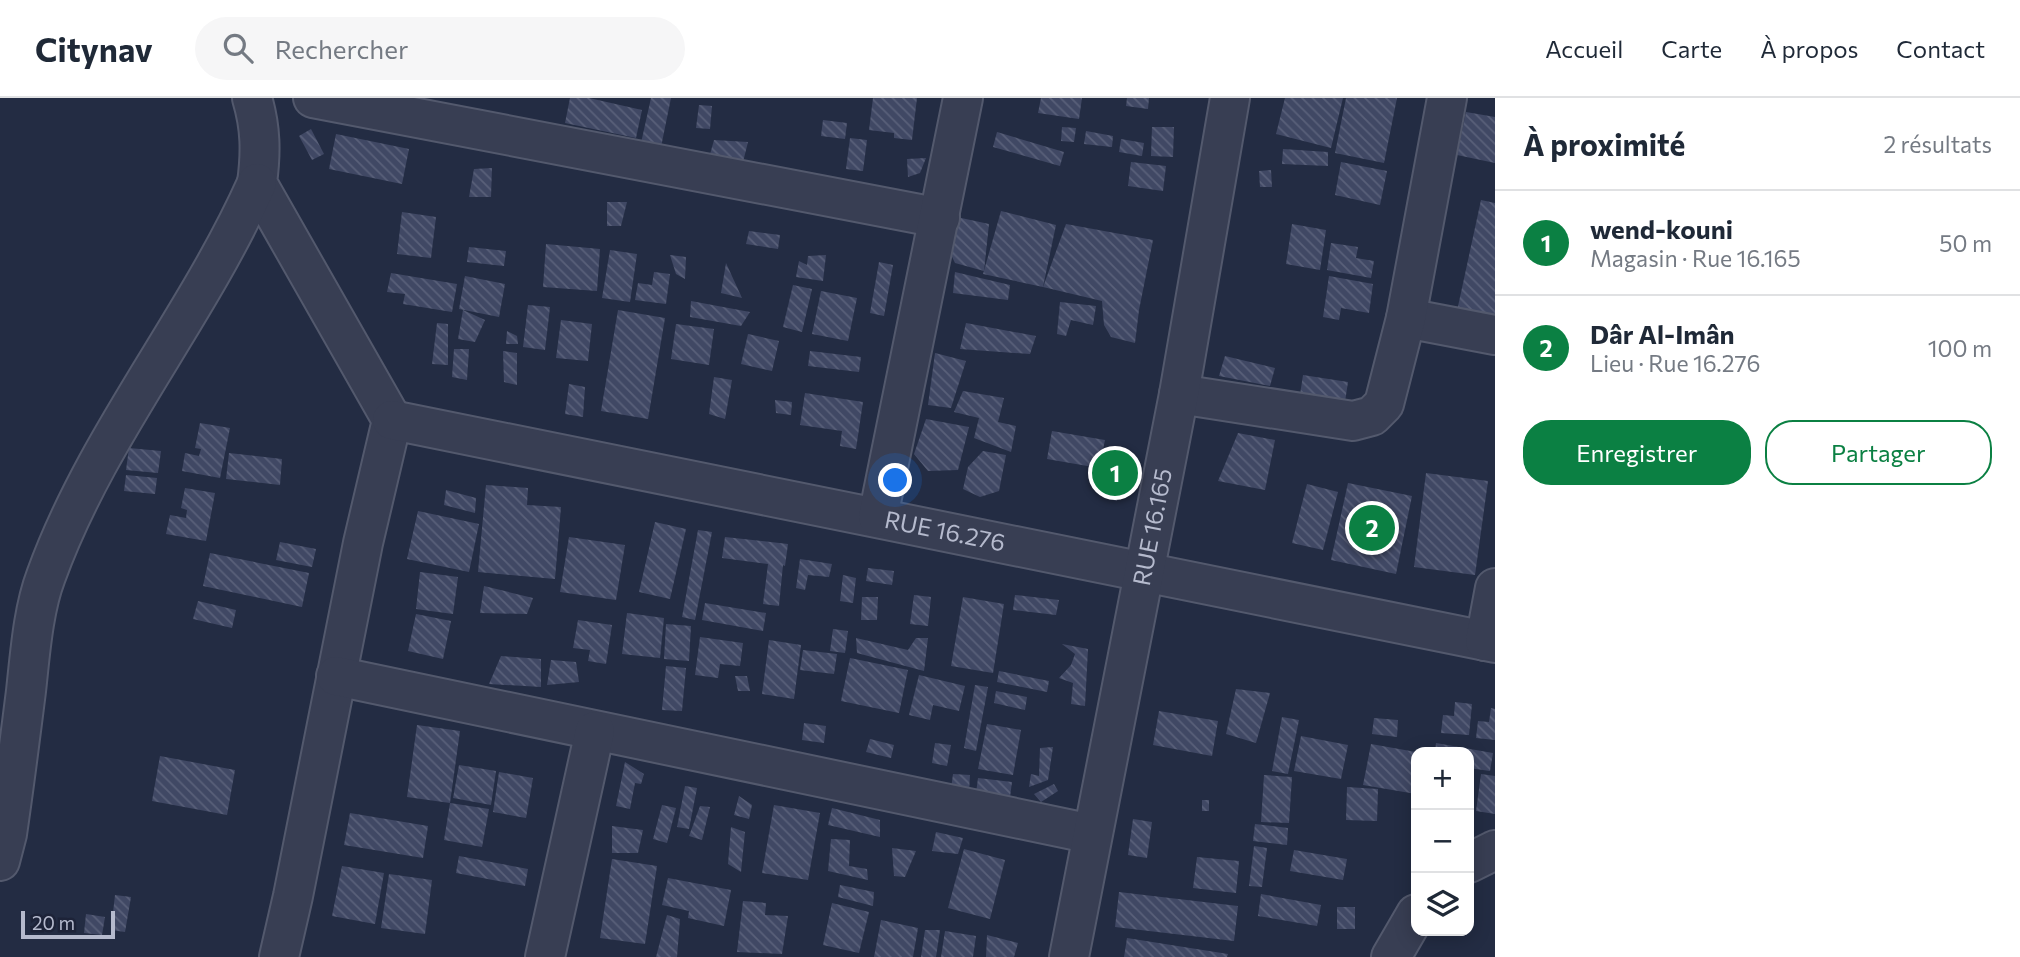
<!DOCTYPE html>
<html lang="fr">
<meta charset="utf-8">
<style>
:root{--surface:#fff;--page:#f6f6f7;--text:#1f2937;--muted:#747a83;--line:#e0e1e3;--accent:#0b8043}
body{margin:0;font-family:Commissioner,sans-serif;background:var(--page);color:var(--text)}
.controls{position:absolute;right:21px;bottom:21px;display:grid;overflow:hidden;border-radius:14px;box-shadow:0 4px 18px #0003}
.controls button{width:63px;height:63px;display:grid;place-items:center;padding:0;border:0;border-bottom:2px solid var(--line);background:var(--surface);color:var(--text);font:35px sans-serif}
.scale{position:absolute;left:21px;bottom:18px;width:94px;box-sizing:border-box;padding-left:7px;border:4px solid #b5bacd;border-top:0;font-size:19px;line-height:24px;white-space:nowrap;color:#b5bacd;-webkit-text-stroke:5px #1d2338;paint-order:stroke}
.you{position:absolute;left:896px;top:383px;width:24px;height:24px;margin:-18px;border:5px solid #fff;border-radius:50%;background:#1a73e8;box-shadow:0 0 0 10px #1a73e833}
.badge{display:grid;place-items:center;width:46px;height:46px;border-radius:50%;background:var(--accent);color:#fff;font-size:23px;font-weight:700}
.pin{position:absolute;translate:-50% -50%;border:4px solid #fff;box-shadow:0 2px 7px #0006}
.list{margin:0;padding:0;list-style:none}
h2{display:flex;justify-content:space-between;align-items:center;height:91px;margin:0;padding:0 28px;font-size:30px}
h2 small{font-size:23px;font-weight:400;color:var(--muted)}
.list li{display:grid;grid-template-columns:46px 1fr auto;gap:21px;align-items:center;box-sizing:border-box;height:105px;padding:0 28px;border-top:2px solid var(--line)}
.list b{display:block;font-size:26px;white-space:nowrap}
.list p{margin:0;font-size:23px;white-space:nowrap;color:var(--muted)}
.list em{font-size:23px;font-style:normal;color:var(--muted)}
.actions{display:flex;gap:14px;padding:21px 28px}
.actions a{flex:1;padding:16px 0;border:2px solid var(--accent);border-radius:28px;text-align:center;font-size:24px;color:var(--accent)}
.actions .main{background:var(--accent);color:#fff}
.icon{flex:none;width:38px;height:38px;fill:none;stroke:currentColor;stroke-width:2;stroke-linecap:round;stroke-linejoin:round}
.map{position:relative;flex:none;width:1495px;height:859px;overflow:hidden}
header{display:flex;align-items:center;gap:42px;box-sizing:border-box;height:98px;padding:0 35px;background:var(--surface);border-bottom:2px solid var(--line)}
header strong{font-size:33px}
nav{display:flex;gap:38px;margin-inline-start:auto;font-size:24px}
.search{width:490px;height:63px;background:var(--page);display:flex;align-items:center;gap:18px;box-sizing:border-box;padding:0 24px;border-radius:38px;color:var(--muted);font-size:26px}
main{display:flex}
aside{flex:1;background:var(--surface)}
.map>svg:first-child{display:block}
</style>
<header>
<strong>Citynav</strong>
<div class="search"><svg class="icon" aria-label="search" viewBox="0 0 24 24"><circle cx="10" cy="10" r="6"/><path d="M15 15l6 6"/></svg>Rechercher</div>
<nav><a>Accueil</a><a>Carte</a><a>À propos</a><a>Contact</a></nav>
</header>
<main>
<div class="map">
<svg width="1495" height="859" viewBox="0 0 1495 859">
<defs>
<pattern id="building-back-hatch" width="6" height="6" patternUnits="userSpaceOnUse" patternTransform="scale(1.75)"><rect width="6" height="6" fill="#404864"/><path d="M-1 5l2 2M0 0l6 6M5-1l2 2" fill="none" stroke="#596079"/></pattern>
</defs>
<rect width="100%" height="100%" fill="#232c43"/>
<g fill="url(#building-back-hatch)">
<path d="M570,0H589L642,12L636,40L565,25Z"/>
<path d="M651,0H671L661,49L641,45Z"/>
<path d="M873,0H917L912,42L894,40V35L869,32Z"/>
<path d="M1041,0H1082L1079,21L1038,15Z"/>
<path d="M1127,0H1149L1148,11L1126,8Z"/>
<path d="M1285,0H1343L1331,50L1276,36Z"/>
<path d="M1346,0H1397L1384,65L1335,55Z"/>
<path d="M699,7L712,8L710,31L696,30Z"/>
<path d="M1466,14L1495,19V65L1457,57Z"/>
<path d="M823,22L847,25L845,41L821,38Z"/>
<path d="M1062,29L1076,30L1074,44L1061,43Z"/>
<path d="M1152,29H1174L1173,59L1151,58Z"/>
<path d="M311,31L324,56L312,62L299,38Z"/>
<path d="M1086,33L1113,38L1112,49L1084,46Z"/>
<path d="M997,34L1064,54L1060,68L993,49Z"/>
<path d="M336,36L409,51L402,86L329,71Z"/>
<path d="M850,40L867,42L863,73L846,71Z"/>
<path d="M1121,41L1144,45L1142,58L1119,54Z"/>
<path d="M714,42L748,44L743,64L709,60Z"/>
<path d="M1283,51L1328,54V68L1282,66Z"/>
<path d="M926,60L920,75L908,79L907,61Z"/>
<path d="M1131,64L1166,68L1163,93L1128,88Z"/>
<path d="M1341,64L1387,73L1380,107L1335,97Z"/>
<path d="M492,70L491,99H469L474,71Z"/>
<path d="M1271,72L1272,89H1260L1259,73Z"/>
<path d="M1481,102L1495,105V221L1457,213Z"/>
<path d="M607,104H627L621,128H607Z"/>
<path d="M1001,113L1056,127L1043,189L983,176Z"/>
<path d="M402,114L436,119L431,160L397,156Z"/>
<path d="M952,118L989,126L984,173L955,165L944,142Z"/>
<path d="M1066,126L1153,142L1139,212L1135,245L1111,239L1104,227L1102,203L1043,189Z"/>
<path d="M1292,126L1326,132L1320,172L1286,166Z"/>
<path d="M749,133L780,137L778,151L746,146Z"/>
<path d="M1331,145L1358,149L1356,160L1374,163L1371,180L1327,172Z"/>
<path d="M546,146L600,151L597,193L543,189Z"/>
<path d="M469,149L506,153L504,168L467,164Z"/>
<path d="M610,152L637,156L630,204L602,200Z"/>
<path d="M670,157L686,159L685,181L676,176Z"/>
<path d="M826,157L823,183L796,179L799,163L807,167L808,158Z"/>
<path d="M879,164L893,167L884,218L870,215Z"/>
<path d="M726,165L742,200L721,195Z"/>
<path d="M654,174L670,176L666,206L635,202L638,185L652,187Z"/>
<path d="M955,174L1010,187L1008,202L953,195Z"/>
<path d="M391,175L457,186L452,214L403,206L405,196L387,194Z"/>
<path d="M465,178L505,186L499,219L459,211Z"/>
<path d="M1329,178L1373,186L1369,215L1341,210L1339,222L1323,219Z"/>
<path d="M793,187L812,191L802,234L783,229Z"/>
<path d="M821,193L857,200L848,243L812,236Z"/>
<path d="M691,203L750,214L741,228L690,219Z"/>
<path d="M1060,204L1096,208L1093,227L1071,222L1066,238L1057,236Z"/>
<path d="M528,207L550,209L545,252L523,249Z"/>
<path d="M463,212L485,222L475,244L458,241Z"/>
<path d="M618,212L665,220L648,321L601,313Z"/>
<path d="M561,222L592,226L588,263L556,260Z"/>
<path d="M437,225L448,226V267L432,266Z"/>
<path d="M966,225L1036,238L1030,256L960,251Z"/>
<path d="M676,226L714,231L709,267L671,261Z"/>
<path d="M507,233L517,238L518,246H506Z"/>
<path d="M748,236L779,243L772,273L741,266Z"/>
<path d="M454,251H469L467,282L452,279Z"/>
<path d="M503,253L517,255V287L504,284Z"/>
<path d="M810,253L861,259L859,274L808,268Z"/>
<path d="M935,255L966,263L951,310L928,307Z"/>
<path d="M1225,258L1275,270L1270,288L1219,278Z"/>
<path d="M1303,277L1348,284L1343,317L1298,310Z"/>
<path d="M714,279L732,282L725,321L709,316Z"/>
<path d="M569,286L585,289L583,319L565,316Z"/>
<path d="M963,293L1004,300L998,324L1016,328L1011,354L974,340L979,320L954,314Z"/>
<path d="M805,295L863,304L856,351L840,348L842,333L800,327Z"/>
<path d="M775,302L792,304L791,317L776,315Z"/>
<path d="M926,321L969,329L958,372L928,373L914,356Z"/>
<path d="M200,325L230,330L220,380L182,373L185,355L199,358L201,351L195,350Z"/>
<path d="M1052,333L1105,342L1099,370L1047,361Z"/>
<path d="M1238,335L1275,342L1265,392L1218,383Z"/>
<path d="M129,350L161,353L158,375L126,372Z"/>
<path d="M1114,350L1128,354L1117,403L1102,399Z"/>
<path d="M983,353L1006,357L999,393L980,399L963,391L968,369Z"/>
<path d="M229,355L282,361L280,387L226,381Z"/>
<path d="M1426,375L1488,383L1475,477L1414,469Z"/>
<path d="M126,377L157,380L155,396L124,393Z"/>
<path d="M1348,385L1412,398L1396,476L1331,462Z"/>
<path d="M1307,386L1338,394L1323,452L1292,445Z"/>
<path d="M486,387L528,390L527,407L561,409L555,481L478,474Z"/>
<path d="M185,390L215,395L206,443L166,436L170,417L186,420L187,412L181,410Z"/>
<path d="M446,392L476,400L475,415L444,407Z"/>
<path d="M418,413L479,426L469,474L407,461Z"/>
<path d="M655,424L686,431L670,501L639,494Z"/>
<path d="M698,432L712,434L695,522L682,519Z"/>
<path d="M569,439L625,447L616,502L560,494Z"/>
<path d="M725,439L788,446L785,468L783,467L779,508L763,506L768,466L722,460Z"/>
<path d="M280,444L316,451L312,469L276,462Z"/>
<path d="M210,455L309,475L302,509L203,488Z"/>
<path d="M800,461L832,466L829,479L808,477L805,492L796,490Z"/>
<path d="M868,470L894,473L892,487L866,483Z"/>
<path d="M420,474L458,479L453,516L416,511Z"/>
<path d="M843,477L856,480L853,505L840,503Z"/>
<path d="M484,488L533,500L527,516L480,515Z"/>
<path d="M914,497L931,499L928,528L910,526Z"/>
<path d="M1015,497L1059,502L1056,517L1013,512Z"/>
<path d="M862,499H878L877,522H861Z"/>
<path d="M963,499L1004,506L993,575L951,568Z"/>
<path d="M198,503L236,512L232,530L193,521Z"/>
<path d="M705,505L766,515L763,533L702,522Z"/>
<path d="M627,515L664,520L660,560L622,556Z"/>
<path d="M416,516L451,523L443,561L408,553Z"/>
<path d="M578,522L612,527L606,566L588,563L590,552L573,550Z"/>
<path d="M666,526L691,528L689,563L664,561Z"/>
<path d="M833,531L848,533L845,555L830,553Z"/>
<path d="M700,539L743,545L740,568L720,566L718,580L695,577Z"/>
<path d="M856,540L908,552L916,540H928L924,573L857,555Z"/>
<path d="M769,542L801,547L794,601L762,596Z"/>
<path d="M1062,546L1088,551L1085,608L1071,606L1073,585L1059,580L1071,567L1075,556Z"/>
<path d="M803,552L837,556L834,576L800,572Z"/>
<path d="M501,558L541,561V589L489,586Z"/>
<path d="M850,560L908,572L899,615L841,603Z"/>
<path d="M551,562L576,564L579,584L547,587Z"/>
<path d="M666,568L686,570L682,613L662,612Z"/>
<path d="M999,573L1049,583L1047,594L997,584Z"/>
<path d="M919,577L965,588L959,613L933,607L930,622L909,617Z"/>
<path d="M735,578H747L750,593H738Z"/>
<path d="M975,587L988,589L976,653L964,650Z"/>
<path d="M1236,591L1270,595L1256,645L1226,636Z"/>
<path d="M996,593L1027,599L1025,612L994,605Z"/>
<path d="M1455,604L1472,606L1469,637L1441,635L1443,617L1454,618Z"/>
<path d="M1491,610L1495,611V642L1476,640L1478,623L1489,624Z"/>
<path d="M1159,613L1218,623L1212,658L1153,647Z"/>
<path d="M1282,619L1299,622L1288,676L1272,673Z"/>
<path d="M1374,620L1398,622L1397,639L1372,636Z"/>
<path d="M804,625L826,628L824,645L802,642Z"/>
<path d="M987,626L1021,632L1013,677L978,671Z"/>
<path d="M417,627L460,633L450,705L407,699Z"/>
<path d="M1301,638L1348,647L1341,681L1294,673Z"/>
<path d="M870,641L894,647L891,660L866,654Z"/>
<path d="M935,645L951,647L947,668L932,665Z"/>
<path d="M1436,645L1493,655L1490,673L1469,670V654H1435Z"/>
<path d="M1371,646L1416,654V696L1363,687Z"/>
<path d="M1053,649L1048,682L1029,689L1031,676L1039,678L1040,650Z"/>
<path d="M160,658L235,672L227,717L152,703Z"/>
<path d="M625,664L644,676L641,686L635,685L630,711L616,708Z"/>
<path d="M459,667L496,673L491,707L453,700Z"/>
<path d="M499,674L533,680L526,720L493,714Z"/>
<path d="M953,676L970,677L969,694L951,691Z"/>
<path d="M1481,676L1495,678V716L1476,713Z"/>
<path d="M1264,677L1292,679L1289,725L1261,724Z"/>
<path d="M978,680L1012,684L1010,699L976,695Z"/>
<path d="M1054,686L1058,693L1041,704L1034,696Z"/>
<path d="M685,688L697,690L689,731L677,729Z"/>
<path d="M1347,689L1378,691L1377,723L1346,722Z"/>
<path d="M739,698L752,707L749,721L734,717Z"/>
<rect x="1202" y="702" width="7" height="11"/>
<path d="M450,705L489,711L482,749L444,742Z"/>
<path d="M662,707L676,710L667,745L653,741Z"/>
<path d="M774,707L820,715L808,782L762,775Z"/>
<path d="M700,708L710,709L702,742L689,738Z"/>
<path d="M832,710L880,722V739L828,727Z"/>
<path d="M350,715L428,728L423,760L344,747Z"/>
<path d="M1133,721L1152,724L1147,760L1128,757Z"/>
<path d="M1255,726L1288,730L1287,747L1253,743Z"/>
<path d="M612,728L643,732L638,755H612Z"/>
<path d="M731,729L745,734L741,774L728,766Z"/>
<path d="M936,734L963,740L958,756L932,753Z"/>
<path d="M831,741L850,742L849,768L867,771L868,782L828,773Z"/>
<path d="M1254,748L1267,750L1262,789L1249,788Z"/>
<path d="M892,750L916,753L905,779L894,778Z"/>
<path d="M964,751L1005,762L990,821L948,810Z"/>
<path d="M1294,752L1347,761L1343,782L1290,773Z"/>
<path d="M459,758L528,771L525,788L456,775Z"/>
<path d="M1197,759L1239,763L1236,795L1193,790Z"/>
<path d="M612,761L657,768L645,846L600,840Z"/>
<path d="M342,768L384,775L375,826L332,818Z"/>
<path d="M389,776L432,782L425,836L381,830Z"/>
<path d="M668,780L731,792L724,828L688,820L689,813L662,807Z"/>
<path d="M840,787L874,794L873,808L838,799Z"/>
<path d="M1119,794L1238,808L1234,843L1115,829Z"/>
<path d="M1261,796L1321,807L1317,828L1258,818Z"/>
<path d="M115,797L131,799L125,834L111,832Z"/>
<path d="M743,803L766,805L765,817L788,818L782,856L737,854Z"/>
<path d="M832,805L869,814L859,855L823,847Z"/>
<rect x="1337" y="809" width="18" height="22"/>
<path d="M86,816L105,819L102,837L84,835Z"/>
<path d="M667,817L680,821L677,859H656Z"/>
<path d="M881,822L918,830L913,859H874Z"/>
<path d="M925,832H940L936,859H921Z"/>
<path d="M945,833L976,838L973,859H941Z"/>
<path d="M987,837L1018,845L1014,859H986Z"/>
<path d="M1127,840L1228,856L1227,859H1124Z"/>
</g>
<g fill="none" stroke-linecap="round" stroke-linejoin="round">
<g stroke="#53596d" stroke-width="42">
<g id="minor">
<path d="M252,0C261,30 261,55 257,85L392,322L363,445L293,798L279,859"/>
<path d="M313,0L940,120"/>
<path d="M1406,220L1495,237"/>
<path d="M1179,296L1353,323L1372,318L1384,306L1406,220L1447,0"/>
<path id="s1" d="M392,322L1495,545"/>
<path d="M878,419L963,0"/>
<path d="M1485,543L1495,490"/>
<path d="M336,578L1092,736"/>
<path d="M0,763L7,736C14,688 20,641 26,593C30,557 33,512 46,478C97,337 196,222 257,85"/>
<path d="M1469,765L1495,752"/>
<path d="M545,859L595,633"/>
<path id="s2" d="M1069,859L1179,296L1230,0"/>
<path d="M1391,859L1416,816"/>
</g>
</g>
<use href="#minor" stroke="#383e53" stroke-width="38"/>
</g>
<g text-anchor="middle" stroke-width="6" stroke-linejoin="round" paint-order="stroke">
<g font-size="24" fill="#b5bacd" stroke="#1d2338">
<text dy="8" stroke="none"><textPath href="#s2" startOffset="438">RUE 16.165</textPath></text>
<text dy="8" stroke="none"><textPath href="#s1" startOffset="564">RUE 16.276</textPath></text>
</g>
</g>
</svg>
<div class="controls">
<button>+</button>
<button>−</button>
<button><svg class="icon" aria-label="layers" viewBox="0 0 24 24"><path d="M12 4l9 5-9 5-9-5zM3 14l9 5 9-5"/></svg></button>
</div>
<div class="scale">20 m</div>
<div class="you"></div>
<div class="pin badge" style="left:1115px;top:375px">1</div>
<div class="pin badge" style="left:1372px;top:430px">2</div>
</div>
<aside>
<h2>À proximité<small>2 résultats</small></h2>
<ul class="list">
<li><span class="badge">1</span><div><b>wend-kouni</b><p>Magasin · Rue 16.165</p></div><em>50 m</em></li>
<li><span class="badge">2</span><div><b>Dâr Al-Imân</b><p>Lieu · Rue 16.276</p></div><em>100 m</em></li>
</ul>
<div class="actions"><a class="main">Enregistrer</a><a>Partager</a></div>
</aside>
</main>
